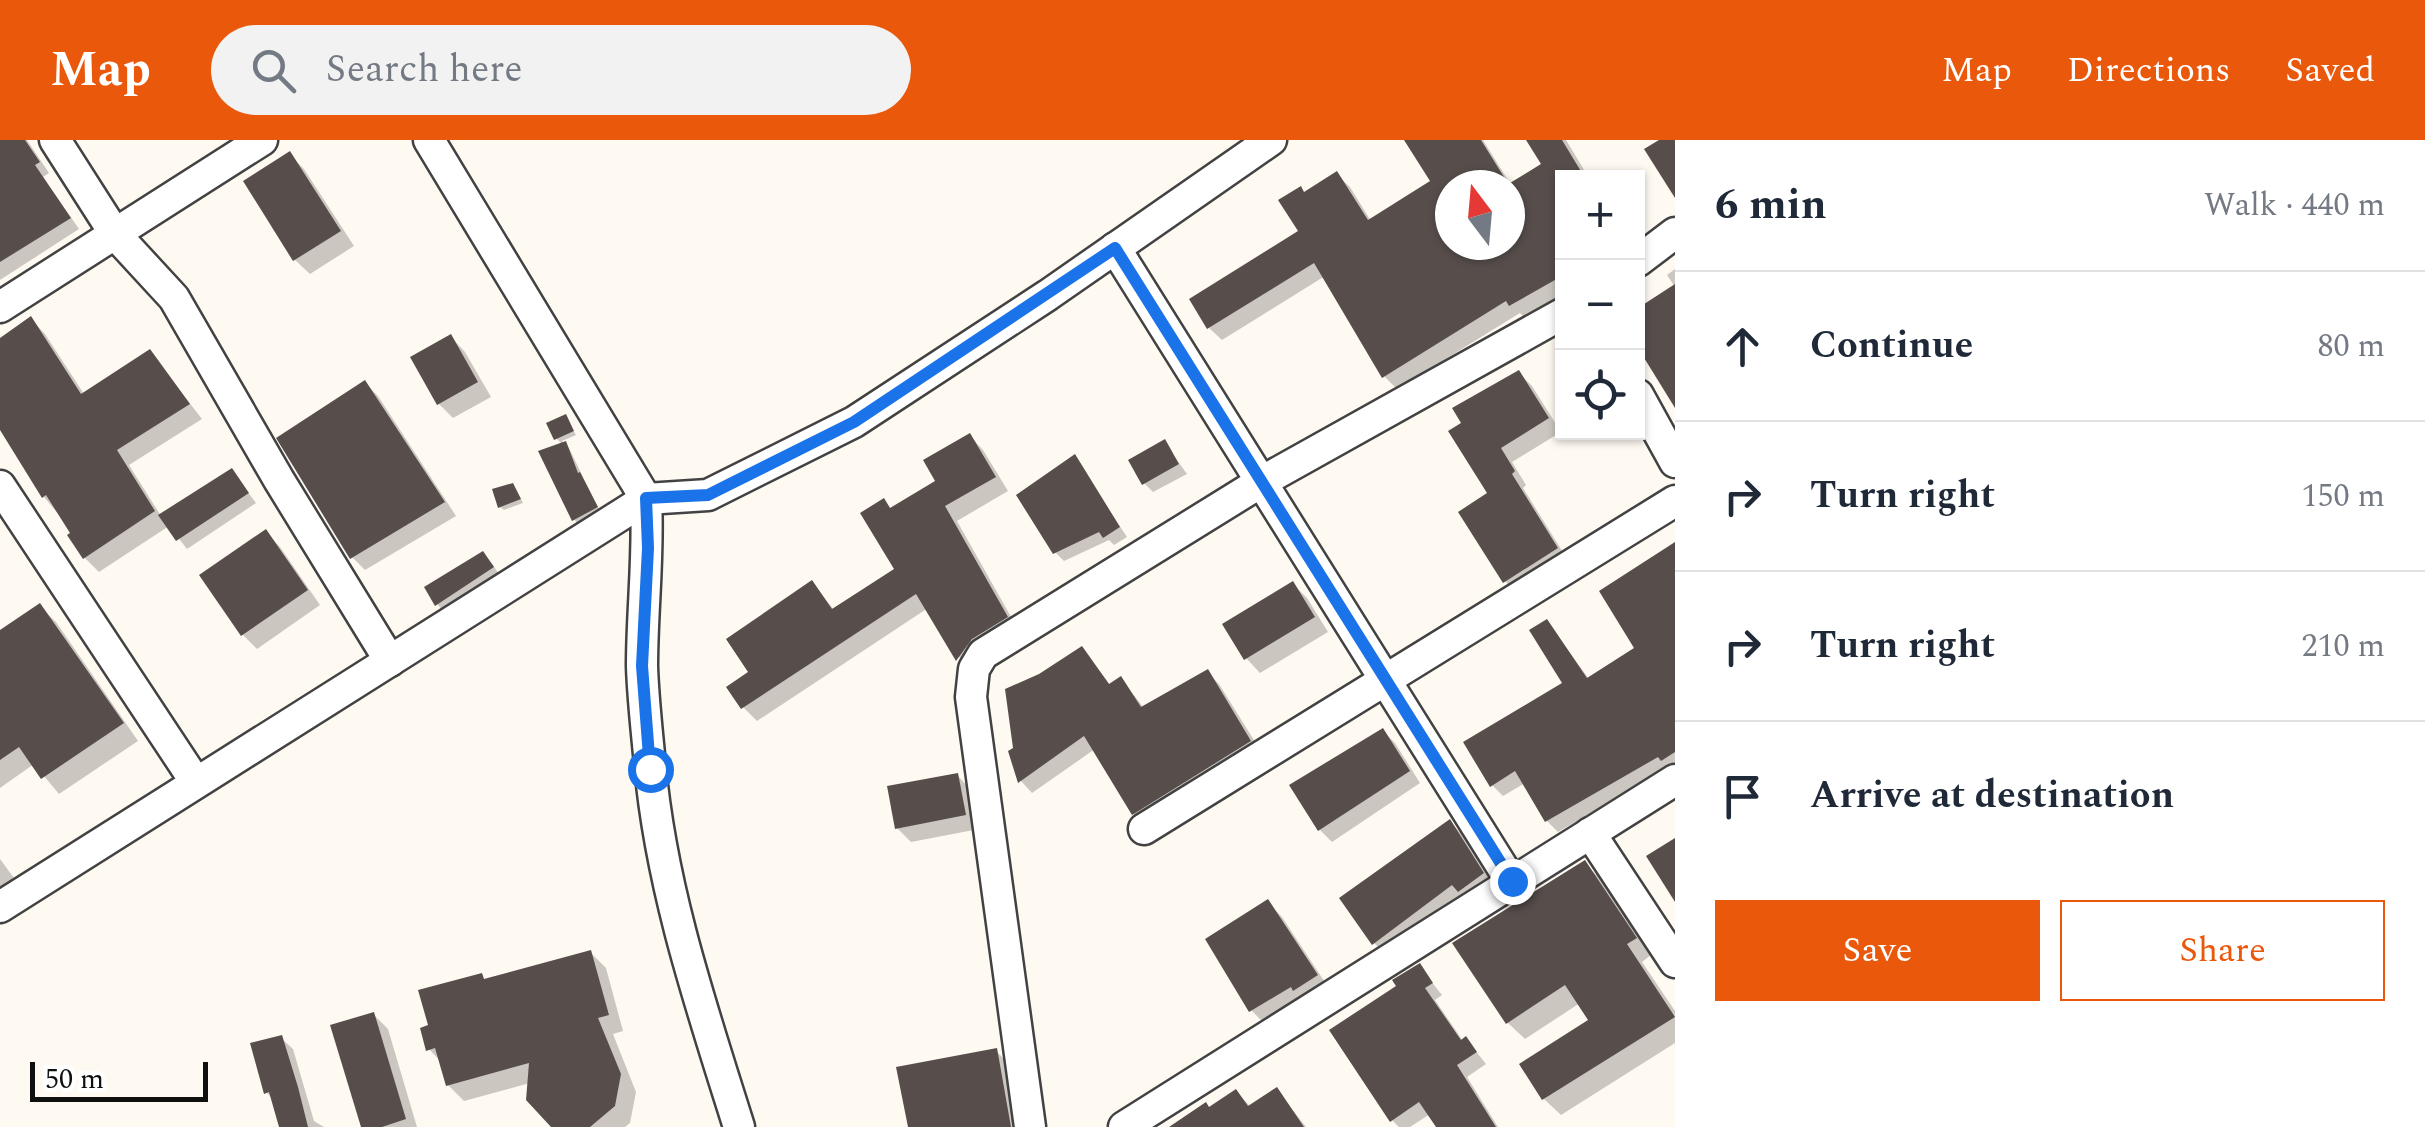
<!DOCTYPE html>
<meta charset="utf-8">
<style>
:root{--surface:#fff;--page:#f2f2f3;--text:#1f2937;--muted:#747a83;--line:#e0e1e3;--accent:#ea580c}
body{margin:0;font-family:Spectral,serif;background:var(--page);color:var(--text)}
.controls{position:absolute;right:30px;top:30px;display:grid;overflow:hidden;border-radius:0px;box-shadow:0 2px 8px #0004}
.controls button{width:90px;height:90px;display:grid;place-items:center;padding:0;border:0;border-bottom:2px solid var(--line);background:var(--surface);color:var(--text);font:50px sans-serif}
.compass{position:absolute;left:1435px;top:30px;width:90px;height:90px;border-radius:50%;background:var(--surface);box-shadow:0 2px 8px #0004;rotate:344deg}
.scale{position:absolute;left:30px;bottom:25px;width:178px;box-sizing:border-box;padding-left:10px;border:5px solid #0f0f0f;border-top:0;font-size:28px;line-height:35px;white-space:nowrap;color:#0f0f0f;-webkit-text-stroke:8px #fff;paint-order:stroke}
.stop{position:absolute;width:30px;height:30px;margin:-22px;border:8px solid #1a73e8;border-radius:50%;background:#fff}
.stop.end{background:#1a73e8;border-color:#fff;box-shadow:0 2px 10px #0008}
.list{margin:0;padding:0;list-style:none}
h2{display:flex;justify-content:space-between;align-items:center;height:130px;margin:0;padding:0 40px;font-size:42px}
h2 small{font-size:32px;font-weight:400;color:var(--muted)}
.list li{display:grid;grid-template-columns:65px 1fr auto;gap:30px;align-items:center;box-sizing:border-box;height:150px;padding:0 40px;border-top:2px solid var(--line)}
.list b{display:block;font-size:38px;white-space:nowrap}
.list em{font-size:32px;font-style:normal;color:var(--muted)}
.actions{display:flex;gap:20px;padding:30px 40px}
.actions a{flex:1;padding:22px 0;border:2px solid var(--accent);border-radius:0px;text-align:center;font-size:35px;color:var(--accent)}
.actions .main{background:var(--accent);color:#fff}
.icon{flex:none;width:55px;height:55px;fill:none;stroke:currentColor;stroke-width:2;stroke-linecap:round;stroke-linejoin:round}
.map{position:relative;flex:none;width:1675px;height:987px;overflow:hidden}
header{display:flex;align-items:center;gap:60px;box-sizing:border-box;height:140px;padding:0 50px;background:var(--accent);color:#fff}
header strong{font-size:48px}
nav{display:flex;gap:55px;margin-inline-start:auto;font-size:35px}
.search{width:700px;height:90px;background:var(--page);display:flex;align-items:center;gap:25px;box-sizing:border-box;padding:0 35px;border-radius:55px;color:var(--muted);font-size:38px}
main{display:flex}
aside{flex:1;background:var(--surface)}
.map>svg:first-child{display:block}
</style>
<header>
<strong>Map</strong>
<div class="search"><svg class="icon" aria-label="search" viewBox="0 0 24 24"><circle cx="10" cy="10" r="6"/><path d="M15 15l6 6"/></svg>Search here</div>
<nav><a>Map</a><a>Directions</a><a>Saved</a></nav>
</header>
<main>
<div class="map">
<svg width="1675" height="987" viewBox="0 0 1675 987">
<rect width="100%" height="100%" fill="#fef9f1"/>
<g fill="#0003" fill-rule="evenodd">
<path d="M0,0H27L49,33L43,37L79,89L0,140Z"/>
<path d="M1407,0H1483L1511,45L1544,25L1529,0H1566L1589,38H1562V155L1524,177L1520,173L1397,249L1384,236L1325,136L1222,200L1209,188L1301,92L1305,54L1337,35L1350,47L1371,81L1433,42ZM1450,45H1510V105H1450Z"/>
<path d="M290,15L304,29L354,106L310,134L295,120Z"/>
<path d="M1675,129V263L1638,204V171L1675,147L1667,135Z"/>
<path d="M31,179L45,194L84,254L150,212L202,279L129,325L161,376L232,331L256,363L187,409L169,386L99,432L85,418L70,396L74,393L44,357L0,289V201Z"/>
<path d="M451,197L465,212L491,257L453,278L439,264Z"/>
<path d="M1519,233L1532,246L1561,292L1512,322L1526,345L1523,348L1569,422L1518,454L1505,441L1490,354L1451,292Z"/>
<path d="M365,243L378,256L456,376L365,430L352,417Z"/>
<path d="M565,277L576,295L562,301L569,308L600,372L577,383L574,379L563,305L556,298Z"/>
<path d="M970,296L983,310L1008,351L957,381L1019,491L973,531L960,518L928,468L757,581L743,567L752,533L812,443L835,471L898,429L884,361L892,370L938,342Z"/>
<path d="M1164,302L1187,334L1153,352L1144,343Z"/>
<path d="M1074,317L1127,397L1114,405L1109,400L1064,421L1055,412Z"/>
<path d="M516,350L523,363L504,370L500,367Z"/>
<path d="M266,393L280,407L320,465L257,509L243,495Z"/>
<path d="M1675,405V629L1670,627L1558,692L1547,681L1525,643L1503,656L1492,645L1566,543L1547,482L1589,539L1638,509Z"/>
<path d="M491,422L500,436L445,473L437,464Z"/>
<path d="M1293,444L1307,458L1328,492L1260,533L1246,518Z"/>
<path d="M39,466L56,482L138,601L59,654L34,624L0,648V493Z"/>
<path d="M1082,509L1111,546L1121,539L1144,568L1207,532L1219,544L1262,613L1146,686L1134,674L1095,609L1032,653L1021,641L1011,612L1016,609L1040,536Z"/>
<path d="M1383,591L1395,603L1420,643L1332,702L1320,690L1292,645Z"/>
<path d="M957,635L971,650L979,689L911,702L897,688Z"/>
<path d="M1450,682L1461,693L1493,745L1385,814L1374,803Z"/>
<path d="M0,719L14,738L0,748Z"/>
<path d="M1584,723L1601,739L1651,815L1642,822L1675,871V903L1561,975L1544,959L1522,924L1591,880L1580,863L1525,899L1508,883L1455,803Z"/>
<path d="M1268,763L1282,777L1330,850L1265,884L1251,870Z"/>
<path d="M590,812L606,828L623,891L613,894L636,952L630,983L625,987H555L530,943L464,961L448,945L442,923L429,909L431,887L481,836L486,841Z"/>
<path d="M1419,826L1442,855L1435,860L1463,901L1466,899L1486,924L1467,937L1498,987H1439L1430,974L1410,987H1399L1392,980L1399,846Z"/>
<path d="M373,874L388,889L417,987H366Z"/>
<path d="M281,898L293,909L314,981L324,987H281L274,960L266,952Z"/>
<path d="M996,911L1015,930L1025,987H910Z"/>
<path d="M1277,950L1306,987H1175L1236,952L1251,967Z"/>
</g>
<g fill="#574e4c">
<path d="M0,0H25L40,22L35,25L71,78L0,122Z"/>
<path d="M1404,0H1481L1509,45H1450V105H1510V43L1541,24L1526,0H1562L1585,38H1562V136L1509,166L1506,161L1382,238L1314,123L1207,189L1189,159L1298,91L1278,60L1301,46L1304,52L1337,31L1368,80L1430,41Z"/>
<path d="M1659,0H1675V58L1644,9Z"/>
<path d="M290,11L341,91L293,121L243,41Z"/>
<path d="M1675,144V268L1638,208V168Z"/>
<path d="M31,176L81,254L150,209L190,264L117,310L155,371L83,419L67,395L70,393L46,355L42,358L0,290V198Z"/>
<path d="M451,194L478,242L437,265L410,217Z"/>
<path d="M1519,230L1549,278L1501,308L1515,331L1512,334L1558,408L1503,443L1458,372L1487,353L1448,291L1461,283L1452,268Z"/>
<path d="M365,240L445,362L350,419L276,298Z"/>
<path d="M566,274L574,291L554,300L546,283Z"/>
<path d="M970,293L996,337L945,366L1008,477L972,499L956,521L916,454L741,569L726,547L748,532L726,499L812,440L832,469L894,429L860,373L884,358L890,368L935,341L923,320Z"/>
<path d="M1165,299L1179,324L1142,345L1128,320Z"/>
<path d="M566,301L578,333L580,332L598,367L572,381L538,311Z"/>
<path d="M1075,314L1120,387L1103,398L1099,392L1053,414L1016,355Z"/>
<path d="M232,328L249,353L176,401L158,375Z"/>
<path d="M513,343L521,359L498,368L492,349Z"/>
<path d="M266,389L308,450L241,496L199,435Z"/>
<path d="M1675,402V612L1661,621L1658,617L1545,682L1515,631L1490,647L1463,602L1562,543L1529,490L1547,479L1587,538L1634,508L1599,451Z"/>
<path d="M483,411L494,427L435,466L424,447Z"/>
<path d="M1293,441L1315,477L1244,520L1222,484Z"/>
<path d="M40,463L124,583L41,639L19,607L0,620V490Z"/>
<path d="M1082,506L1109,544L1121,536L1141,567L1208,529L1251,601L1132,675L1084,596L1018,643L1008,611L1013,608L1005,549L1039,534Z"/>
<path d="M1383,588L1410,631L1318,691L1289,645Z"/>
<path d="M958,633L966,675L895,689L887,646Z"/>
<path d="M1450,679L1484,733L1458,752L1452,745L1372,805L1339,758Z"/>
<path d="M1675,698V762L1646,716Z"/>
<path d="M1585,720L1637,798L1627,804L1675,877L1542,960L1519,924L1588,880L1565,845L1506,884L1452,803Z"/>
<path d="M1268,759L1318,835L1293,851L1291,847L1249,872L1205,799Z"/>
<path d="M591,810L609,875L598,878L621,934L615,966L590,987H551L526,960L529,923L446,946L435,908L426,911L420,888L428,885L418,850L482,833L484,839Z"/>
<path d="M1420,823L1433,843L1425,848L1461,900L1466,896L1477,912L1457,925L1496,987H1436L1419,962L1390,982L1329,890L1396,846L1392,840Z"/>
<path d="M374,872L406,979L382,987H361L330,885Z"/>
<path d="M282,895L298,947L308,987H279L269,952L264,954L250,903Z"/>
<path d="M997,908L1011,987H908L896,927Z"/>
<path d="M1277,947L1304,987H1169L1206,962L1209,967L1236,949L1248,966Z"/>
</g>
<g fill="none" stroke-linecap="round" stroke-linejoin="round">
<g stroke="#424242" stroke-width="35">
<g id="minor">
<path d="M55,0L115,94L174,158L279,340L390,521"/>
<path d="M429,0L646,359C649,415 642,470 642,526C643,559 647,592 650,625C661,749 702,869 739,987"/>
<path d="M1115,108L1511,741"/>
<path d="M1638,121L1675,93"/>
<path d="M0,167L262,0"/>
<path d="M1638,255L1675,322"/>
<path d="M0,346L195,641"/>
<path d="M1144,689L1675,361"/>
<path d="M1590,693L1675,822"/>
<path d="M0,767L646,359L708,355L854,282L1048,155L1271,0"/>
<path d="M1030,987L971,557L974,529L983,514L1261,342L1562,174"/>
<path d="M1124,987L1675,640"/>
</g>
</g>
<use href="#minor" stroke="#fff" stroke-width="30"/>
</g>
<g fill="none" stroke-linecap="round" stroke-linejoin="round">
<path stroke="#1a73e8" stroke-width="12" d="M650,629L642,526L648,408L646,358L708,355L854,282L1115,108L1512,741"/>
</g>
</svg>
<div class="controls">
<button>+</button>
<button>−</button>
<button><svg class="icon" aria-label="locate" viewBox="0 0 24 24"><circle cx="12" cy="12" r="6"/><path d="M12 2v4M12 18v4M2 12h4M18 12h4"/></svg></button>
</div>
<svg class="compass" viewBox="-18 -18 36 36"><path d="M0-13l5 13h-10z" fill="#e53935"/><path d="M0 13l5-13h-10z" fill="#747a83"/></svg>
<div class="scale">50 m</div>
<div class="stop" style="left:650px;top:629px"></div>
<div class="stop end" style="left:1512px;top:741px"></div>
</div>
<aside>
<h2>6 min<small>Walk · 440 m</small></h2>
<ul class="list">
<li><svg class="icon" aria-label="ahead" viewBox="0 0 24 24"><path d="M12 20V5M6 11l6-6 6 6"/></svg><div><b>Continue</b></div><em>80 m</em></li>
<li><svg class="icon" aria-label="right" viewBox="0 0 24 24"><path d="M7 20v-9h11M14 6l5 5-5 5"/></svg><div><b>Turn right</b></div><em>150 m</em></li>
<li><svg class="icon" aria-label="right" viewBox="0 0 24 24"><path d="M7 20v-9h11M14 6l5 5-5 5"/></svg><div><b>Turn right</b></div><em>210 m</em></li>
<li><svg class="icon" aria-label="arrive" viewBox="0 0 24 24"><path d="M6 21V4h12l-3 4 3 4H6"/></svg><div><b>Arrive at destination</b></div></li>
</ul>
<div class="actions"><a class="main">Save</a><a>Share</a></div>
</aside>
</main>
